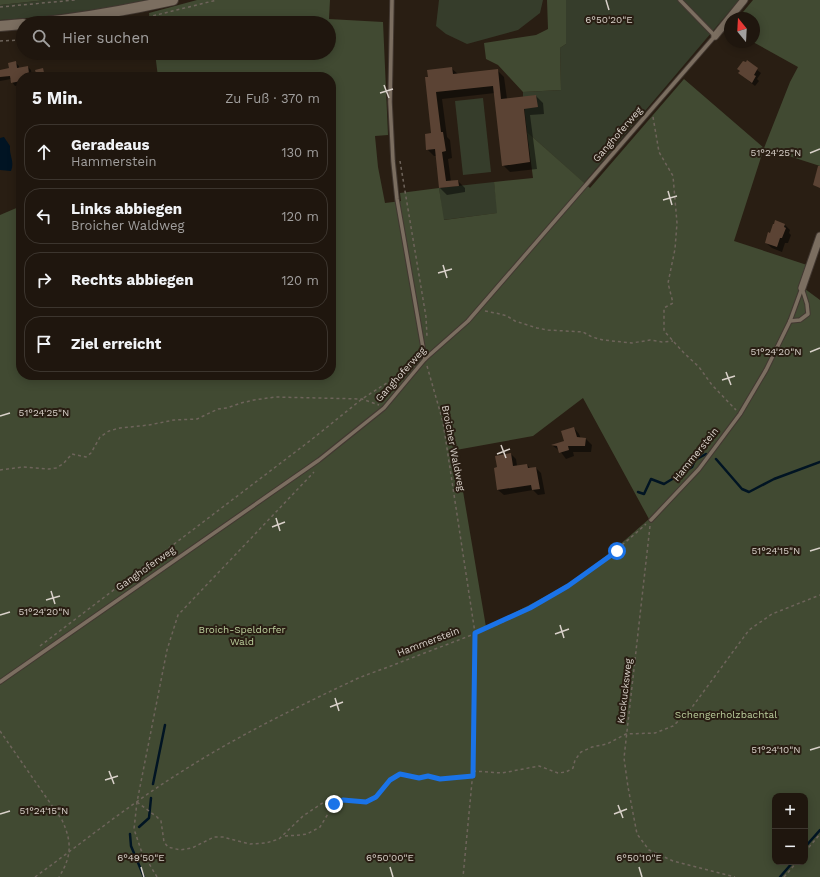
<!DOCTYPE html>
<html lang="de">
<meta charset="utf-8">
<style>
:root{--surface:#1f160e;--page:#2c231c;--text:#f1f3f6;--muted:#a19f9e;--line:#3c352e}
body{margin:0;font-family:"Work Sans",sans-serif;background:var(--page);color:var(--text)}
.controls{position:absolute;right:12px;bottom:12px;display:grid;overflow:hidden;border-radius:8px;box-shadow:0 2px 10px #0003}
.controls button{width:36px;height:36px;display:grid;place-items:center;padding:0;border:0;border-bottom:1px solid var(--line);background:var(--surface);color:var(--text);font:20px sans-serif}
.compass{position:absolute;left:724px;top:12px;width:36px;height:36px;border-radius:50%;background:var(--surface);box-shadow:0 2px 10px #0003;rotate:342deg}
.stop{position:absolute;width:12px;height:12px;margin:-9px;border:3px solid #1a73e8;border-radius:50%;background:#fff}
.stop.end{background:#1a73e8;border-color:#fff;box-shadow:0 1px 4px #0008}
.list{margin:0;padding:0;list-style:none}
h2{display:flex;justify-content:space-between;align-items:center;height:52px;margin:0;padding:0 16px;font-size:17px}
h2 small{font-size:13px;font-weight:400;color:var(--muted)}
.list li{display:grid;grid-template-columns:26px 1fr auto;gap:12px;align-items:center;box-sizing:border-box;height:56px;margin:0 8px 8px;padding:0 8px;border:1px solid var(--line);border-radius:16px}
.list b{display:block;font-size:15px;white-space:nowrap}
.list p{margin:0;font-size:13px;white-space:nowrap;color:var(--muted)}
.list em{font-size:13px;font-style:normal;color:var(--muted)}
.icon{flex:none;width:22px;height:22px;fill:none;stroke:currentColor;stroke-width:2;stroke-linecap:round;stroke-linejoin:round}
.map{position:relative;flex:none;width:820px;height:877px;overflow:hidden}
.search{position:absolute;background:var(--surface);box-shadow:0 2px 10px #0003;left:16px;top:16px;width:320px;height:44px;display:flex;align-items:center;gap:10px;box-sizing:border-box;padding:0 14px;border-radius:22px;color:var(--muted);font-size:15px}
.panel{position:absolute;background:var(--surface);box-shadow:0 2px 10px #0003;left:16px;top:72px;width:320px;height:308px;border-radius:16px}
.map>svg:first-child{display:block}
</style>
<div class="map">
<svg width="820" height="877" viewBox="0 0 820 877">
<rect width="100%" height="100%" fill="#291e13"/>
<g fill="#363d2b">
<path d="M46,0H147C98,10 50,17 0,20V5Z"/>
<path d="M439,0H543L540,13L518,30L467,44L446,34L436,26Z"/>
<path d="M566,0H739L584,183L527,132L523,96V92L561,90L560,48L566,44Z"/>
<path d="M483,98L491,172L463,175L455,101Z"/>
<path d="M494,182L498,213L443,220L439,188Z"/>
</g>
<g fill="#414a32" fill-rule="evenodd">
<path d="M0,0H46L0,5Z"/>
<path d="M197,0H330L329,19L383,22L388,135L375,136L378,167L385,203L401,201L400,193L439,188L444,220L497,213L494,182L533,178L527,132L590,188L684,79L764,148L790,82L798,67L753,42H754V18H738L753,0H820V166L764,148L734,241L807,265L801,286L820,300V877H0V215L21,206V375H331V77H158L155,53H329V23H150L149,13ZM583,398L649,519C623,542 597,565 567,584C541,600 513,613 486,627L456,450L533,436ZM775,796H805V862H775Z"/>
<path d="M547,0H566V44L560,48L561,90L523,92L498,65L486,59L484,43L536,35L548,29Z"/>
</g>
<path fill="#011423" d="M4,137L10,146C9,155 15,162 11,171L0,170V138Z"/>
<g fill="#0007">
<path d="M747,62L761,73L757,79L759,81L755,86L739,73Z"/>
<path d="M16,63L19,66V68L28,67L31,70L32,77H21V85L15,86L12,82L11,79L0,81V71L10,69Z"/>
<path d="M451,68L458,74L497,70L504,77L507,99L536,96L543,103L544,114L530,115L537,169L510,172L503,165L495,93L442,99L447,137L450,140L452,158L448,159L451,182L458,181L465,188V192L447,195L440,188L437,156H434L427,149L432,134L426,78Z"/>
<path d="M784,224L790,230L789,233L791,235L788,243H785L782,252L772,248L766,243L770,234Z"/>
<path d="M574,428L579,434L581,439H586L592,445L591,452H573L574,456L566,459L560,451L553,446L566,441Z"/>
<path d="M511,454L516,459L517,466L527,465L531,469L536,468L541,473L545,494L538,495L533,490L504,495L498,490L495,469L498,468Z"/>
</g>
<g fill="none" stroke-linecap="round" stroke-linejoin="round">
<g stroke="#011423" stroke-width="2.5">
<path d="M716,459L742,489L749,492L774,479L820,462"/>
<path d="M638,492L644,494L651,479L664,484L692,467L695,460L706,454"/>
<path d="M153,784L165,725"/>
<path d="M139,827L149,818L151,798"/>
<path d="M130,834L131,846L144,877"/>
<path d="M805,847L820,830"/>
<path d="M780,877L793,862"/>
</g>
</g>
<g fill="#5b4334">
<path d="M747,60L758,68L754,75L756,76L752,83L738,73L740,71L737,69L743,61L746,62Z"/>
<path d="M16,61L17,68L28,66L29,73L24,74V77H21V81L11,83L10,76L0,77V70L9,68L8,63Z"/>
<path d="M452,67L453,74L498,69L501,99L536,95L538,107L524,109L530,162L502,166L493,86L436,92L441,132H443L446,151L442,152L446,181L458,180L459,186L439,188L435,149L426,150L425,134L431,133L425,77H428L427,70Z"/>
<path d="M43,68L45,77H37L35,70Z"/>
<path d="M818,166H820V188L813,185Z"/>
<path d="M775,220L785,224L784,227L786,228L782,238H780L777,247L765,243L768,232L770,233L773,224H774Z"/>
<path d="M574,427L577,437L586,438L585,446H568L569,450L559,453L557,446L551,445L564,441L561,431Z"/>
<path d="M511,453L513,466L527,464L528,468L536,467L540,489L532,490L531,485L497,490L494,468L497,467L495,456Z"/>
</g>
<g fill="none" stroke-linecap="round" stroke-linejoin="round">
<g stroke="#423831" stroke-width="5.5">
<g id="service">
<path d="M392,0L390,102L393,161L397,199L425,359"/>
<path d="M790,321L800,320L808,314L807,304L802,288"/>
<path d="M651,520L699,469L740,414L766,370L790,321L802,288"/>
<path d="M0,682L319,460L384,408L425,359L468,321L715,36L680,0"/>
</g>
</g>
<g stroke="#423831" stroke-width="9">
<g id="minor">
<path d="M715,36L744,0"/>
<path d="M802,288L820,236"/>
</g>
</g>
<g stroke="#423831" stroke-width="12">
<g id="secondary">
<path d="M37,23C83,18 128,10 173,0"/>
<path d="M0,26L23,24"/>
</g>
</g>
<g stroke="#6e645b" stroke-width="1.5" stroke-dasharray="3 3" stroke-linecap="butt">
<path d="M0,7L75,0"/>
<path d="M124,23L217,0"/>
<path d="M0,41L23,40"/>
<path d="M653,117L659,152L673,176L677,223L675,249L668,283L673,303L664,308V331L684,353L699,367L712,385L736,410"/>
<path d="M400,161L426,317L427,337"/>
<path d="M485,311L500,314L507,316L515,321L537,328L548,330L583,332L592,337L603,340L632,343L650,340L662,342L673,341"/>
<path d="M427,366L443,422L475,633L473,771L463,877"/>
<path d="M0,470L23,467L49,469L56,468L63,464L72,454L86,457L91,453L100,437L109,431L120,428L149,425L174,420L197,419L218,409L227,408L241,403L254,400L275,397L362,399L379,405"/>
<path d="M650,526L624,758L628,787L637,834L649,850L673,861L735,877"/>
<path d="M40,646L311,440L362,399L410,368"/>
<path d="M0,731L62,820C72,842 72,856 59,877"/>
<path d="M473,771L502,773L539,766L558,773L566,772L573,768L575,760L581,752L592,747L607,744L626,734L655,733L673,726L690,710L749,630L772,614L820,595"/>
<path d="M137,802L157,817L161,821L164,842L168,847L180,850L192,848L214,837H223L250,844L266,843L279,839L303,816L327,800L334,798L366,802L376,797L390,780L399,774L419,778L428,775L440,779L473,775"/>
<path d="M285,836L300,835L307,834L320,827L334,804L341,800"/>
<path d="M805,852L820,834"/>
<path d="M35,877C86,840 135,800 189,767C240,735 295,708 350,682C364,675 381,670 396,664C429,651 463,639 496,625C552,600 601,565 646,524"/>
<path d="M157,877L141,850L134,829L137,802L167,650L178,615L314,472"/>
<path d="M784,877L797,862"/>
</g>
<use href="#service" stroke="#7b6e60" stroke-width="3.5"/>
<use href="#minor" stroke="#7b6e60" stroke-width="7"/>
<use href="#secondary" stroke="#7b6e60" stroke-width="10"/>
</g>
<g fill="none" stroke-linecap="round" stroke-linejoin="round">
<path stroke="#1a73e8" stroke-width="5" d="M334,804L343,800L366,802L376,797L390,780L400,774L419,778L428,776L440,779L473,776L475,633L530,608L568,586L617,551"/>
</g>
<path fill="none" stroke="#d9d1ca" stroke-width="1.5" d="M606,0L609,10M384,85L389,98M380,93L393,89M810,153L820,149M668,191L672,205M663,200L677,196M443,265L447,278M438,273L452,269M810,352L820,348M726,372L731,385M722,380L735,376M0,416L10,413M501,445L506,458M497,454L510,449M276,518L280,531M272,527L285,522M810,551L820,548M51,591L55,604M46,600L60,596M0,615L10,612M560,625L564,638M555,634L569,629M335,698L339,711M330,707L343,702M810,750L820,747M109,771L114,784M105,780L118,776M618,805L623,818M0,814L10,811M614,814L627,809M141,867L144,877M390,867L393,877M639,867L642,877"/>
<g text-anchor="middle" stroke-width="4" stroke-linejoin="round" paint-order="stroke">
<g font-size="10" fill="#d9d1ca" stroke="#291e13">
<text transform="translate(617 134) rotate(-49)" y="4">Ganghoferweg</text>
<text transform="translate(400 374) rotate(-48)" y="4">Ganghoferweg</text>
<text transform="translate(454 448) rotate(79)" y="4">Broicher Waldweg</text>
<text transform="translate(695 454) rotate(-51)" y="4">Hammerstein</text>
<text transform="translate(145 568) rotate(-35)" y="4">Ganghoferweg</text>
<text transform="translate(428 641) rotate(-21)" y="4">Hammerstein</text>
<text transform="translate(624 691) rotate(-83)" y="4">Kuckucksweg</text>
</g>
<g font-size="10" fill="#bbce9c" stroke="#291e13">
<text x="242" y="633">Broich-Speldorfer<tspan x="242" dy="12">Wald</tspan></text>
<text x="726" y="718">Schengerholzbachtal</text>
</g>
</g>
<g font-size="10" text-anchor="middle" fill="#d9d1ca" stroke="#291e13" stroke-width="4" stroke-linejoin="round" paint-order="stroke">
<text x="609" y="23">6°50'20"E</text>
<text x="776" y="156">51°24'25"N</text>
<text x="776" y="355">51°24'20"N</text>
<text x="44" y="416">51°24'25"N</text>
<text x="776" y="554">51°24'15"N</text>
<text x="44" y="615">51°24'20"N</text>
<text x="776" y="753">51°24'10"N</text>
<text x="44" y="814">51°24'15"N</text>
<text x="141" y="861">6°49'50"E</text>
<text x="390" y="861">6°50'00"E</text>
<text x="639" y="861">6°50'10"E</text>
</g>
</svg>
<div class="controls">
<button>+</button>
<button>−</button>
</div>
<svg class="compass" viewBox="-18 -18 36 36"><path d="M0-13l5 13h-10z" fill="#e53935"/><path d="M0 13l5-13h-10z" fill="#a19f9e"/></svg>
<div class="stop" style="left:617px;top:551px"></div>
<div class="stop end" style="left:334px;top:804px"></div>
<div class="search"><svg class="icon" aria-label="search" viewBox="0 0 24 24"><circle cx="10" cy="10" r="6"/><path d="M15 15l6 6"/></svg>Hier suchen</div>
<section class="panel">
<h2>5 Min.<small>Zu Fuß · 370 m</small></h2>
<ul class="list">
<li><svg class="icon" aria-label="ahead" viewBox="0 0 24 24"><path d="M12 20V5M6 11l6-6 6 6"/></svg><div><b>Geradeaus</b><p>Hammerstein</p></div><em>130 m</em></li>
<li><svg class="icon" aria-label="left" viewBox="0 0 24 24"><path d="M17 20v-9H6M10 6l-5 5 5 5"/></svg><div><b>Links abbiegen</b><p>Broicher Waldweg</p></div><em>120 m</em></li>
<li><svg class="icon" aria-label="right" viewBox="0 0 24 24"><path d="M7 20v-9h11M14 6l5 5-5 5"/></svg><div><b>Rechts abbiegen</b></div><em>120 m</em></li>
<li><svg class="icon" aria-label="arrive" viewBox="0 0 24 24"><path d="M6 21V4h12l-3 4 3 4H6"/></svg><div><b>Ziel erreicht</b></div></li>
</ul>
</section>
</div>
